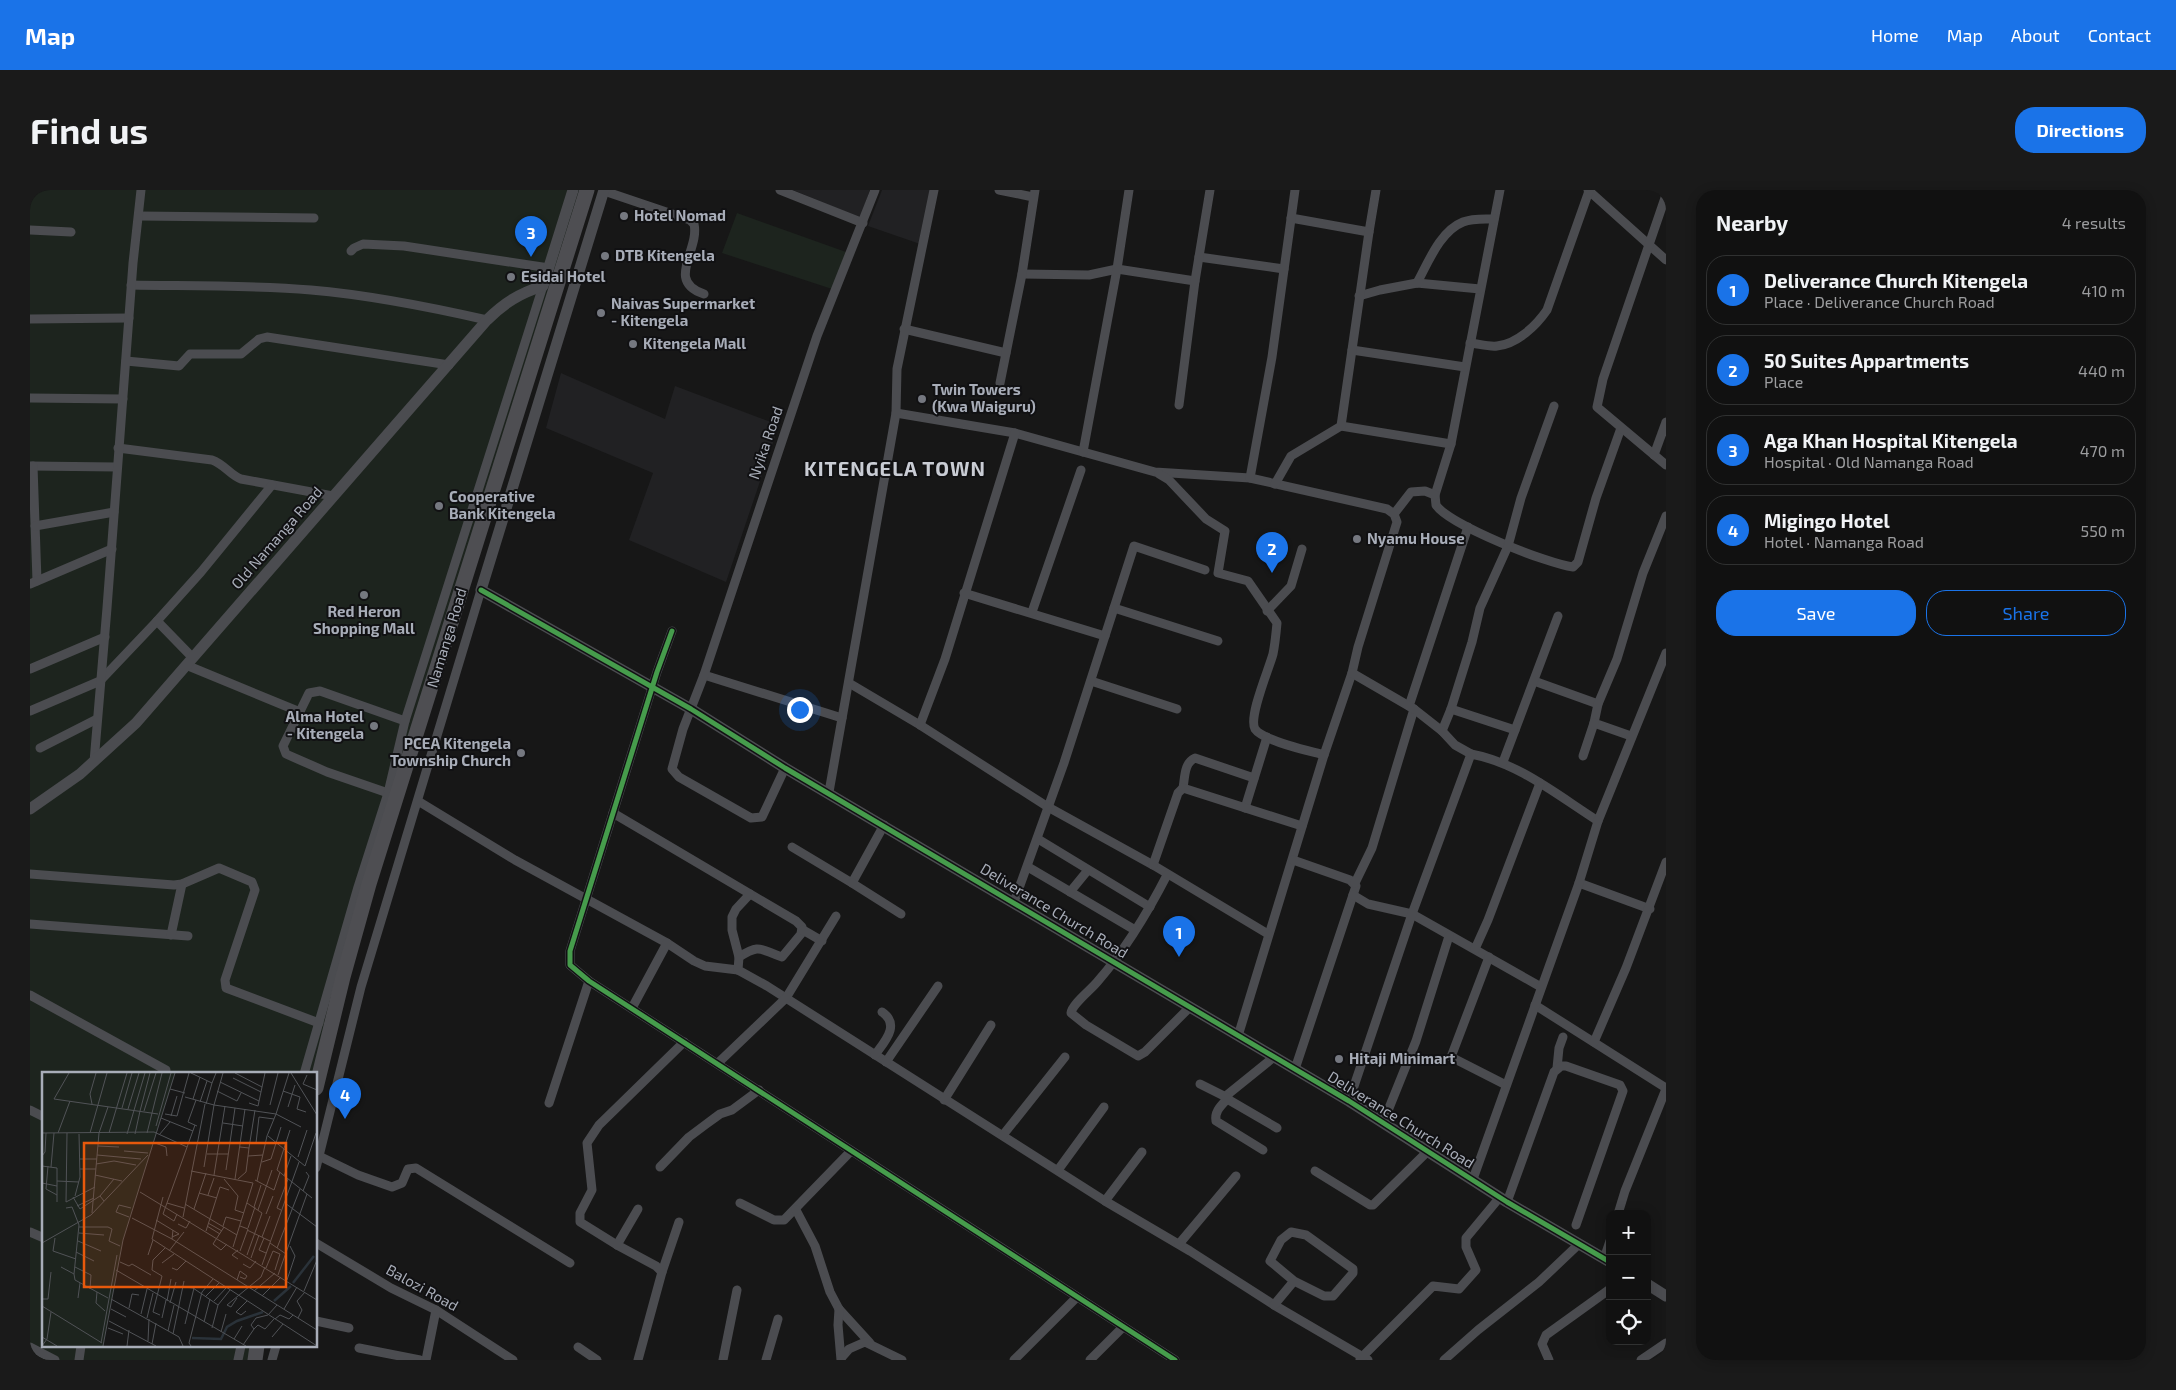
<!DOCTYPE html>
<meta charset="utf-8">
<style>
:root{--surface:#111;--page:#1a1a1a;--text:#f1f3f6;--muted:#9c9d9f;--line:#303131;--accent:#1a73e8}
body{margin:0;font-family:"Exo 2",sans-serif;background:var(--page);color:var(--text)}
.controls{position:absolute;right:15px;bottom:15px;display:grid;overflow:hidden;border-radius:10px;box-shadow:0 2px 12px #0003}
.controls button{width:45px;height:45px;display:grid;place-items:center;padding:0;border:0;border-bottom:1px solid var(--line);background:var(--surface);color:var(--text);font:25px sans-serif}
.you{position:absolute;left:769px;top:519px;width:18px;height:18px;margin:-12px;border:4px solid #fff;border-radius:50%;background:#1a73e8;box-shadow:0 0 0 8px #1a73e833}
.badge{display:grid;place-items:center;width:32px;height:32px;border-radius:50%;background:var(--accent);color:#fff;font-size:16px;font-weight:700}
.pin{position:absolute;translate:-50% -41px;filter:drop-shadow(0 1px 2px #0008)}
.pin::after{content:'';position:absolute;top:26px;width:18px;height:15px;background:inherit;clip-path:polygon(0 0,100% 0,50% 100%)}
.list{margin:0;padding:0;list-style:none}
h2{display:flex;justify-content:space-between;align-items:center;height:65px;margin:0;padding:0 20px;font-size:21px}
h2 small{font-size:16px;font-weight:400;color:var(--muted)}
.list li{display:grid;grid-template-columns:32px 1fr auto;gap:15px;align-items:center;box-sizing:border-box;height:70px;margin:0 10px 10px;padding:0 10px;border:1px solid var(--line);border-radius:20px}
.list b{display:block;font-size:19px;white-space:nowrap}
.list p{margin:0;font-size:16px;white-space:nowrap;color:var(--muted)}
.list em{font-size:16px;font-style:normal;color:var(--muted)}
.actions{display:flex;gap:10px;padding:15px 20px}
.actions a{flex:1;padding:11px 0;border:1px solid var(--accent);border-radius:20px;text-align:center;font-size:18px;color:var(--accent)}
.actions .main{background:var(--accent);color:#fff}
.icon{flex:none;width:28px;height:28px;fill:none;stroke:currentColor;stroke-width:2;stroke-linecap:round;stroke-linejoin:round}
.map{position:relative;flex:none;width:1636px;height:1170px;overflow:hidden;border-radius:20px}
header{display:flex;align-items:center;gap:30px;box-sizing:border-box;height:70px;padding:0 25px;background:var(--accent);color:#fff}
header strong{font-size:24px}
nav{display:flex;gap:28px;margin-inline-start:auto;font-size:18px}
.intro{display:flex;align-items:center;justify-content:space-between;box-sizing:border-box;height:120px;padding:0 30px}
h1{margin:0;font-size:35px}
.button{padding:12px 22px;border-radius:20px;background:var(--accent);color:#fff;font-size:18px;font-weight:700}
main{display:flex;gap:30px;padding:0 30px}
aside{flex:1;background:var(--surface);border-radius:20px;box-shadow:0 2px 12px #0003}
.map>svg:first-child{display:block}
</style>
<header>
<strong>Map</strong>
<nav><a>Home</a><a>Map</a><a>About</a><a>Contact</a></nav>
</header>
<div class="intro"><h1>Find us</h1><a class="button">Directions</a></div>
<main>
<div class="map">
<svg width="1636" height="1170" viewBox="0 0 1636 1170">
<rect width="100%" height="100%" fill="#171717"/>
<g fill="#212123">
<path d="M763,0H840L830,28Z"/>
<path d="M852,0H904L893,55L838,36Z"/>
<path d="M531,183L635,229L645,196L749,235L696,392L599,350L623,283L516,238Z"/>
</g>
<g fill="#1d241e">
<path d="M0,0H557L286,884H14V1156H226L223,1170H0Z"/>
<path d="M707,23L816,62L802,99L692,63Z"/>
</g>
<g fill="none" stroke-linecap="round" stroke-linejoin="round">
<g stroke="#4b4c50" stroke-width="9">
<path d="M750,0L833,33"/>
<path d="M969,0L1003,7"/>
<path d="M1470,0L1421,254L1405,305L1406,315C1419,335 1518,374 1543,377L1548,372L1566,308L1591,238"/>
<path d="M1558,0L1636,70"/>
<path d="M574,1L660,30L664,34C670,60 635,91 674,104"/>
<path d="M1636,5L1573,189L1567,217L1636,275"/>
<path d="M109,26L284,28"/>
<path d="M1261,28L1339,42L1346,0"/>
<path d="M0,40L41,42"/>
<path d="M321,61L324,58L333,54L374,56L519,78"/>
<path d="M1169,67L1254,79"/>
<path d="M992,84L1059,85L1087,79L1165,91"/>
<path d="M1387,93C1398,73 1410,41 1433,32C1443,28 1454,29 1464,29"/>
<path d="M101,95C161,96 221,95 281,100C340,105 400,117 457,130"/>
<path d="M1329,106L1350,100L1387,93L1450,99"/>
<path d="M0,129L99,128"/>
<path d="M874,139L976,163"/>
<path d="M1440,153C1449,154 1459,157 1467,156C1487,154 1506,136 1517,120L1559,1"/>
<path d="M1322,160L1435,177"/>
<path d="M96,171L149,176L160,164H211L229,149L237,147L419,175"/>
<path d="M970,193L992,84L1005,0"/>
<path d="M0,208L93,209"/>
<path d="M1149,215L1165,91L1180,0"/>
<path d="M866,223L985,243L1125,282L1220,288L1357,319L1364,324L1367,332L1328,457L1322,483L1294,565L1208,846"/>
<path d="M1311,236L1421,254"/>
<path d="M88,258L182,270C194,274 200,285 211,289L303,306"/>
<path d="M1053,262L1087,79L1099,0"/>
<path d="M1624,265L1636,232"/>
<path d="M0,276L87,277"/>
<path d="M3,276L7,391"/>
<path d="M1129,284L1139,290L1176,329L1195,341L1188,383L1218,391L1247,433C1246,444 1245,454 1243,464C1239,479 1218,527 1225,539C1233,551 1280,561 1294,565"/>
<path d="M1220,288L1242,167L1265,0"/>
<path d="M1245,294L1261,266L1311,236L1339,42"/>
<path d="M1364,324L1381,302L1395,301L1405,305"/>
<path d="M5,336L84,322"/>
<path d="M0,394L82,359"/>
<path d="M934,403L1075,446"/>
<path d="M1084,418L1188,451"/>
<path d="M1237,421L1261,396L1272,359"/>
<path d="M1002,422L1051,280"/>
<path d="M642,441L627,482L540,761V775L559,791L1145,1170"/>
<path d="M162,467L127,431L171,382L242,295"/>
<path d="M156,475L270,522"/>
<path d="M0,479L75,447"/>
<path d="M674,485L812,528"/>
<path d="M1061,491L1147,519"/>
<path d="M1504,491L1568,514"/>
<path d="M819,493L890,535L1018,617L1123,675L1238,744"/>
<path d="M1379,516L1438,337"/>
<path d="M1421,519L1485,540"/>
<path d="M0,521L70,491L127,431"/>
<path d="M890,535L915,469L985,243"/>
<path d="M1412,541L1421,519L1442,452L1450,418L1478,356L1491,308L1524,216"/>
<path d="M1601,546L1564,533L1568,514L1587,469L1613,383L1636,326"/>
<path d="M10,558L67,529"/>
<path d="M1441,564C1489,573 1527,605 1568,631"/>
<path d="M1553,566L1564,533"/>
<path d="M64,572L77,418L103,73L111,0"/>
<path d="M1473,572L1528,426"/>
<path d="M755,578L732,627L721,628L649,587L642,579L653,539L674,485L787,146L845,0"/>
<path d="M1153,598C1155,587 1154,573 1165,568L1224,588"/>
<path d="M799,602L866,223L867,179L904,0"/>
<path d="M358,603L297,582L256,564L253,556L279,503L290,501L375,531"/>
<path d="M388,611L485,670L637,753L664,771L675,776L708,780"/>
<path d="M1215,618L1237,547"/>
<path d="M583,623L766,731L772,737L771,744L752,767C730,760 731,753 709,767"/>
<path d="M1008,649L1120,717"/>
<path d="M762,657L822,693L854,635"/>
<path d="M1263,670L1320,690L1326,696L1265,879"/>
<path d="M1123,675L1148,603L1153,598L1272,636"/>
<path d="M998,677L1105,740"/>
<path d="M0,684L144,695L152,694L189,678L222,692L225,700L195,790L196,798L289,833"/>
<path d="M1137,685C1118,722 1096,759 1068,791C1062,799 1042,814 1041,823L1056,835L1108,866L1115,862L1160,817"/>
<path d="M822,693L871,724"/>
<path d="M1325,693L1342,658L1384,519"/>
<path d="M1549,693L1620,719"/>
<path d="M1040,702L1058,680"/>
<path d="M720,704L706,719L702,727V740L709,767L708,780L737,796L1075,1011L1160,1061L1244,1115L1338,1170"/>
<path d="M1323,705L1338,714L1382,724L1511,797"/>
<path d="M984,712L1034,573L1104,356L1175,380"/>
<path d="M0,734L158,746"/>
<path d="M773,740L792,751"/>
<path d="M141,745L152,694"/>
<path d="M1445,759L1458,730L1510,593"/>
<path d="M1459,767L1421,867L1476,895"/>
<path d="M0,805L136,880"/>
<path d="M1505,815L1636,898"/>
<path d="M602,818L637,753"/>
<path d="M1564,852L1596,778L1636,672"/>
<path d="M845,865C854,852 871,835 852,822"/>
<path d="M1244,867L1197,905L1199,910L1247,938"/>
<path d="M856,872L908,796"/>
<path d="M688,873L756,808L806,726"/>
<path d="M1527,878L1529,858L1533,847"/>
<path d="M274,884L328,697L358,603L375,531L513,96"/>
<path d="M1170,894L1198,908C1192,915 1184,921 1186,931L1233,960"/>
<path d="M914,910L961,835"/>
<path d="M1319,911L1382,724L1441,564L1425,555L1412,541L1384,519L1322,483"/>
<path d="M519,913L559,791"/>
<path d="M0,920L14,927"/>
<path d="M1353,933L1386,851L1419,746"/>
<path d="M973,945L1035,867"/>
<path d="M289,966L328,985L362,997L372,993L378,979L386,978L540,1073"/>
<path d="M630,977L659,947L675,935L690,924L702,920L729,900"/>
<path d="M286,978L331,797L451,400"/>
<path d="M1028,980L1074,917"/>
<path d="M1285,981L1340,1015H1343L1398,961"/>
<path d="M1443,989L1549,693L1568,631L1636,463"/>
<path d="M1075,1011L1112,962"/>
<path d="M1477,1012L1524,882L1531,876H1536L1590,895L1593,901L1546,1035"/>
<path d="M710,1013L744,1030H754L821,961"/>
<path d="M766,1020L785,1056L800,1102L809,1119L840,1153"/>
<path d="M1588,1024L1595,1001L1636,899"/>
<path d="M0,1042L14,1048"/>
<path d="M286,1053L361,1098L406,1120L483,1170"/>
<path d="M1149,1054L1206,986"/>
<path d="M587,1055L608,1019"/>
<path d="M1574,1069L1580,1051"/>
<path d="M632,1082L649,1032"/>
<path d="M1244,1115L1264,1091L1240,1071L1251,1050L1261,1042L1276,1045L1323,1079V1083L1303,1106H1294L1264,1091"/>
<path d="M809,1119L808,1135L811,1170"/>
<path d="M286,1131L319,1138"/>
<path d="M0,1157L25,1170"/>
<path d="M548,1157L567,1170"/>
<path d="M329,1158L390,1170"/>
<path d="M812,1167L819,1159L835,1152L872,1170"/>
<path d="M1330,1169L1403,1096L1429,1099L1446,1080L1436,1057V1048L1470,1007"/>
<path d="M49,1170L51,1156"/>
<path d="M208,1170L211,1156"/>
<path d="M242,1170L246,1156"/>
<path d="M396,1170L406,1120"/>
<path d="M608,1170L632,1082L626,1076L587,1055L550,1032V1023L562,1000L557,953L569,935L654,852"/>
<path d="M693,1170L707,1100"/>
<path d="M736,1170L748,1129"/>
<path d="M984,1170L1047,1107"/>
<path d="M1060,1170L1093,1137"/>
<path d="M1414,1170L1448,1140L1509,1092L1549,1054"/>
<path d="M1519,1170L1512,1154L1516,1145L1580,1099"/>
<path d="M1611,1170L1636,1153"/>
</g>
<g stroke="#4b4c50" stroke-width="11">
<path d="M574,0L451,400L661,519L755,578L1319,911L1477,1012L1580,1072"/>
<path d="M0,619L50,584L106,533L457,130C474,113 490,103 513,96L543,0"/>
<path d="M1617,1094L1636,1106"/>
</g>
<g stroke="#4e4e52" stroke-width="15">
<path d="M286,898L313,787L339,694L557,0"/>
<path d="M225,1170L227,1156"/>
</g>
<g stroke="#111113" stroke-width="8">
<g id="cycleway">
<path d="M451,400L661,519L755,578L1319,911L1477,1012L1580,1072"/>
<path d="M642,441L627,482L540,761V775L559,791L1145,1170"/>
</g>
</g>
<use href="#cycleway" stroke="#469c4c" stroke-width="5"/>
</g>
<g fill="#757880" stroke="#111113" stroke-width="2">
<circle cx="594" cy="26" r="5"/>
<circle cx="575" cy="66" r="5"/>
<circle cx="481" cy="87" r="5"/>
<circle cx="571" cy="123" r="5"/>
<circle cx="603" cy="154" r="5"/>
<circle cx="892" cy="209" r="5"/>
<circle cx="409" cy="316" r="5"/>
<circle cx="1327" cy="349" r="5"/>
<circle cx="334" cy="405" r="5"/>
<circle cx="344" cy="536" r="5"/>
<circle cx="491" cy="563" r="5"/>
<circle cx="1309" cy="869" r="5"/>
</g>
<g text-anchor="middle" stroke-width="4" stroke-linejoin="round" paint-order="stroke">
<g font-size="15" font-weight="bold" fill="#a8adb8" stroke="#111113" text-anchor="start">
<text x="604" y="31">Hotel Nomad</text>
<text x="585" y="71">DTB Kitengela</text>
<text x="491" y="92">Esidai Hotel</text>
<text x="581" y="119">Naivas Supermarket<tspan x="581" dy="17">- Kitengela</tspan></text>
<text x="613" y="159">Kitengela Mall</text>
<text x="902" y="205">Twin Towers<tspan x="902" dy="17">(Kwa Waiguru)</tspan></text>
<text x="419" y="312">Cooperative<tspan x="419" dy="17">Bank Kitengela</tspan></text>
<text x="1337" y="354">Nyamu House</text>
<text x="334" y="427" text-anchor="middle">Red Heron<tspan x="334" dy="17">Shopping Mall</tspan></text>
<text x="334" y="532" text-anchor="end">Alma Hotel<tspan x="334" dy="17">- Kitengela</tspan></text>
<text x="481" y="559" text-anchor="end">PCEA Kitengela<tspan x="481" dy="17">Township Church</tspan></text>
<text x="1319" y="874">Hitaji Minimart</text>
</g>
<g font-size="15" fill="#a8adb8" stroke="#111113">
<text transform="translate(736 253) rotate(-71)" y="5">Nyika Road</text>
<text transform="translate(247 348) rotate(-49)" y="5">Old Namanga Road</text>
<text transform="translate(417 448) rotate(-73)" y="5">Namanga Road</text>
<text transform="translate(1024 721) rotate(31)" y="5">Deliverance Church Road</text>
<text transform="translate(1371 930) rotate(32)" y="5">Deliverance Church Road</text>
<text transform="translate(392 1098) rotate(29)" y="5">Balozi Road</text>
</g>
<g font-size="20" font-weight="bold" letter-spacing="1" fill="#c9ccd4" stroke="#111113">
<text x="865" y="286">KITENGELA TOWN</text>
</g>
</g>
<g transform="translate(12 882)">
<rect width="275" height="275" fill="#171717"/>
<path d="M0,1H133L81,167L61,274H0Z" fill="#1d241e"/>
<path fill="none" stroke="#2a3239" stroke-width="2.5" d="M251,211L272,184M232,229L249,214M150,266L179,267L185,255L195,249L221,240"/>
<path fill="none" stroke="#515357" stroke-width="1" d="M27,1L12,27L116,42M149,1L170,11L174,1M193,1L220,15M249,1L275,43M265,3L261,12L275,18M191,6L219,20M178,10L217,29M128,17L143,21M175,19L195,29L199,21M241,19L258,25L255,37L264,40M143,25L172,33M151,27L158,5M154,28L146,50L155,54M158,30L165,9M207,31L216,34L223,1M50,32L48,22L54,1M164,32L170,11M172,33L181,1M228,33L236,1M246,35L253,13M80,36L90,1M86,37L97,1M98,39L108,1M102,39L114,1M123,42L135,44L147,1M129,44L135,24M217,45L232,47M119,46L151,59M181,51L201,54M114,54L129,1M248,58L235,98L270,126M0,61L112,60L145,75M16,61L28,29M25,61L24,130L53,115M48,61L65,1M57,61L66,35M67,61L85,1M105,61L120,1M85,62L103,1M93,62L98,39M117,63L128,50M226,64L263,94L274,61M113,71L124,75L125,84M214,71L217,45M234,71L239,55M56,74L77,75M198,75L207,76L213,38M82,79L106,81M165,82H186M55,83L99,87M0,84L3,80L4,61M206,84L221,83M256,85L265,58M38,87H55M220,90L229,87L234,71M54,92L72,89L94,93M0,94L15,96V130M6,94L4,117L15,123M9,95L12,61M162,95L172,33L234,42L247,1M38,97H54M184,98L193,36M149,99L211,111L191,175M53,103L80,109M172,103L183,34M242,104L249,84M182,107L196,124L193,138L202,141M193,107L203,37M196,107L204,100L207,76M213,108L232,118L238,100M15,109L37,110M215,109L225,64L234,42L259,55M0,111L15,114M261,119L267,104L264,100M98,120L275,228M157,121L175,126M166,123L172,106M33,124L38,105L37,62M31,125L38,137L58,124M121,125L110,167L275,274M62,129L58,124L72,107M125,131L142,136M243,131L275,155M143,132L195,163M35,134L52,126M212,135L219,113M24,136L30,135L37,153L32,202M152,137L164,101M216,138L230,98M239,138L235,136L246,107M50,141L57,61M135,142L132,149L121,142L153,53M224,142L231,124M87,145L74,140L77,133L89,136M141,145L163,32M90,146L130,167M114,148L137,162L130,165M166,151L180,159M136,152L144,156L148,149M165,154L178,162M181,154L184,145L199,149M198,154L206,157L198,179M37,155H66L70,157L67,169L78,174M182,155L171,172L179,178L185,172M206,156L213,135M131,158L130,167L275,258M205,158L228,169M164,159L178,115L187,118M37,161L62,163M220,165L228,144M13,166L11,179L34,187M222,166L217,178L224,181M36,169L59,179M0,171L49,143L106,83M228,171L244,182M235,176L258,117M196,178L190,183L196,187M127,179L142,160M34,180L52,189M106,183L111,168M205,183L220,141L205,131M209,186L217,163M78,190L87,194L90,192L109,203M120,191L132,182M201,192L208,196L214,189M220,193L257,90M19,195L32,202L33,208L66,226M33,195L49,203L48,217M130,196L135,198L144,189M224,196L231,179L238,182L233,198M74,198L204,274M236,203L265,122M195,208L198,199L205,204L203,207L198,205M245,208L253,184L248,174M143,215L151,216L176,233M212,219L233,201M262,219L275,188M55,220L54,231L63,239M164,224L177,211M220,224L239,205M36,226L38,211M195,226L189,235L185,233L219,205L223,195M0,227H6L9,200M69,227L137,265L141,274M125,229L129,207M172,229L184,216M128,231L134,210M0,234L60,271M87,236L90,222L97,223M69,237L84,245M242,237L255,215M204,239L199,243L194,240L205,229M99,242L105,217M118,243L111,240L120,204L110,198L111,188L123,176M105,246L111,221M120,246L124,228M256,246L260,238L255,229L263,220M233,247L238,243L247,247L251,243M67,249L114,274M162,250L168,227M143,252L152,216M66,256L81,262M170,256L176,233L188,218M212,257L216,253L223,257L232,247M126,259L132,233M179,260L184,242M131,262L142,209M0,265L15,274M230,265L241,252M192,267L200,254M106,269L107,247M59,271L75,183M110,272L114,251M201,273L212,257L209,253L214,246L226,243L235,233M0,274L5,267L9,240M61,274L81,168L133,1M85,274L87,258M149,274L147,271L160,220L171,207"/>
<path fill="#e8590c" fill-opacity="0.15" stroke="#e8590c" stroke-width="2.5" d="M42,71H244V215H42Z"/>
<rect width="275" height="275" fill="none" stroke="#a8adb8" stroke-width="2.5"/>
</g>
</svg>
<div class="controls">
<button>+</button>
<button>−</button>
<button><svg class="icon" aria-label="locate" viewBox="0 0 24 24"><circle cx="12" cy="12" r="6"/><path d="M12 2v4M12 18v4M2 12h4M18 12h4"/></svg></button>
</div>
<div class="you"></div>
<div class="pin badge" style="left:1149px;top:767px">1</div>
<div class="pin badge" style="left:1242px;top:383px">2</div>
<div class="pin badge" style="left:501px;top:67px">3</div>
<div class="pin badge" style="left:315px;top:929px">4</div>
</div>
<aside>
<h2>Nearby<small>4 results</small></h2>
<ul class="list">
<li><span class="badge">1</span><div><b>Deliverance Church Kitengela</b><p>Place · Deliverance Church Road</p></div><em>410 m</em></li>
<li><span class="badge">2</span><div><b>50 Suites Appartments</b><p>Place</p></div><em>440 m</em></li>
<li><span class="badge">3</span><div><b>Aga Khan Hospital Kitengela</b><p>Hospital · Old Namanga Road</p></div><em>470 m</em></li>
<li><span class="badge">4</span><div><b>Migingo Hotel</b><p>Hotel · Namanga Road</p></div><em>550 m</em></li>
</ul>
<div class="actions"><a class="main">Save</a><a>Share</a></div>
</aside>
</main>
